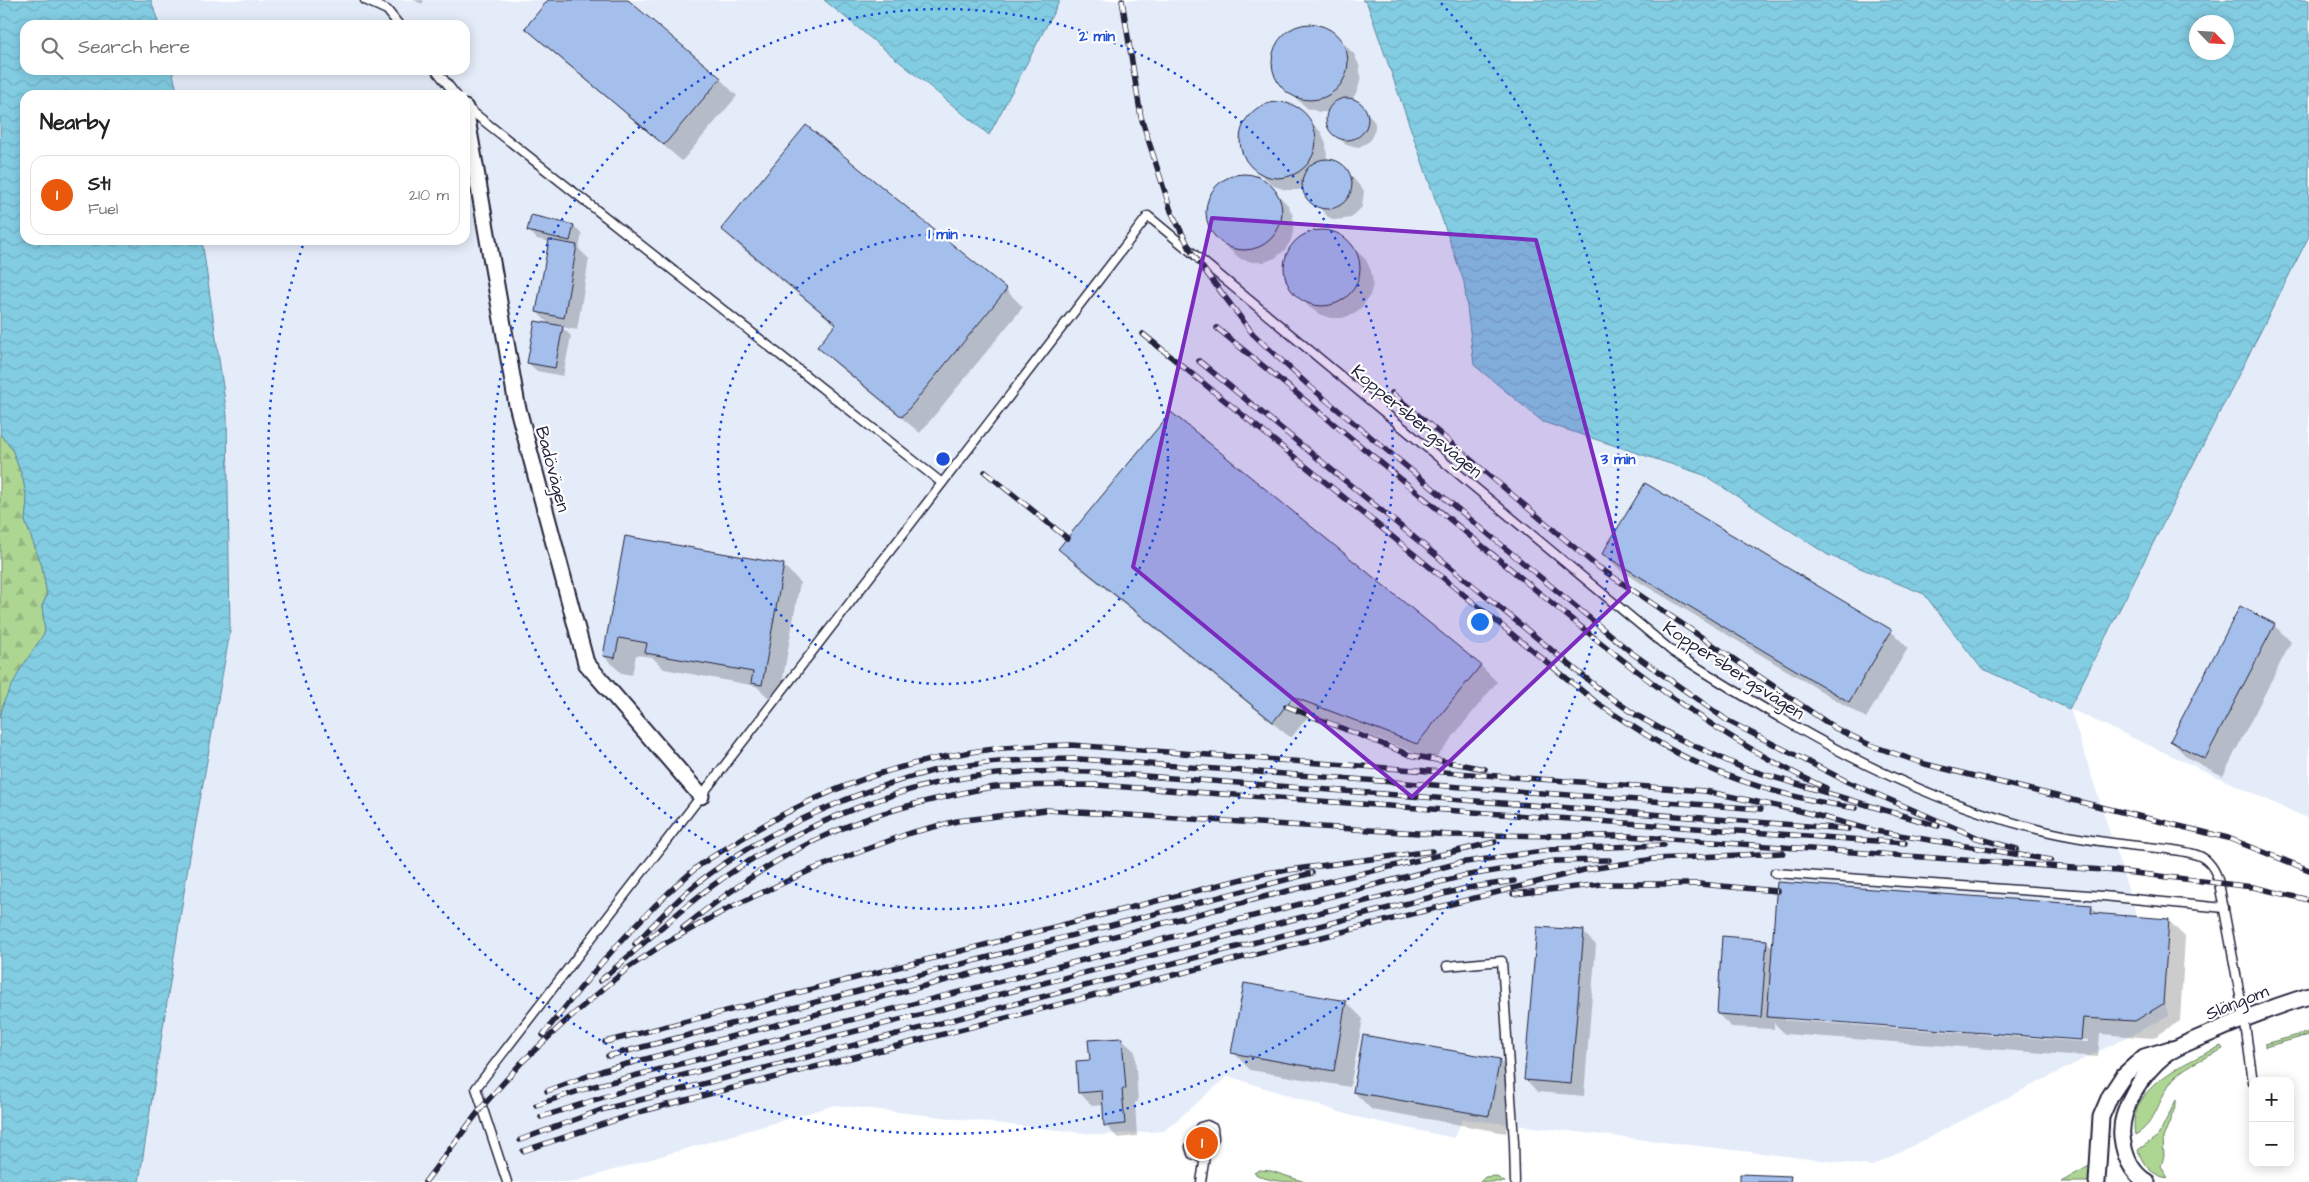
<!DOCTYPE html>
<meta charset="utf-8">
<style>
:root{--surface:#fff;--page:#f2f2f2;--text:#222;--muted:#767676;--line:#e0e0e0;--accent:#ea580c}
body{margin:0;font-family:"Architects Daughter",sans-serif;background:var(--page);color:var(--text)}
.controls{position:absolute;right:15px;bottom:15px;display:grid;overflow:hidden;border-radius:10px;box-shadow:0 2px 12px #0003}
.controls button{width:45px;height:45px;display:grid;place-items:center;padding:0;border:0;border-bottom:1px solid var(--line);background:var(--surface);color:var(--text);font:25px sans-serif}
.compass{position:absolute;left:2189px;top:15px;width:45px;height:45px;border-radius:50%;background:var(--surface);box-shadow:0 2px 12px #0003;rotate:115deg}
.you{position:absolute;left:1479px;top:621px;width:18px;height:18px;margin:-12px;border:4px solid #fff;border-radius:50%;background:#1a73e8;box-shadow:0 0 0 8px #1a73e833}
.badge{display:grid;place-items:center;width:32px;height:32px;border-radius:50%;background:var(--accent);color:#fff;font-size:16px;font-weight:700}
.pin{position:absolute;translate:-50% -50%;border:2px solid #fff;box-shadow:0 1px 5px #0006}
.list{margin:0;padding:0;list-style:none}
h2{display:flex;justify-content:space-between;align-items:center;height:65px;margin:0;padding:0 20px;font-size:21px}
h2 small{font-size:16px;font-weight:400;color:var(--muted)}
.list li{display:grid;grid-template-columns:32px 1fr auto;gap:15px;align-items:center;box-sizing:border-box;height:80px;margin:0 10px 10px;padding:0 10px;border:1px solid var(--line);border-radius:15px}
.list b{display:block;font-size:19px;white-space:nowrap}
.list p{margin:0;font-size:16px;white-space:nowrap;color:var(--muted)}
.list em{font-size:16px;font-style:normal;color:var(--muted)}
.icon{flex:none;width:28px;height:28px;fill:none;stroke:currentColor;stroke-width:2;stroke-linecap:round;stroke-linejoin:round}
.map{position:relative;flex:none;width:2309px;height:1182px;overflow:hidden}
.search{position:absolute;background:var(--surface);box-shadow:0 2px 12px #0003;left:20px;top:20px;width:450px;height:55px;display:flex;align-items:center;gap:12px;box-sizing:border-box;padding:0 18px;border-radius:15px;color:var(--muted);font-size:19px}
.panel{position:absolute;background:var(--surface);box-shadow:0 2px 12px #0003;left:20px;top:90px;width:450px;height:155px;border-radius:15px}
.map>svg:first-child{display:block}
</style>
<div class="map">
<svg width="2309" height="1182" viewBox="0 0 2309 1182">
<defs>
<pattern id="forest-firs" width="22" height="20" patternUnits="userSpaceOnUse" patternTransform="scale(1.25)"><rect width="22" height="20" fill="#aed693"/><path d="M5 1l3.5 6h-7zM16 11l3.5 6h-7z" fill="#95b780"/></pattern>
<pattern id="water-waves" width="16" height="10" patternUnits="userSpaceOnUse" patternTransform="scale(1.25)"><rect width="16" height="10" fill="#83cde3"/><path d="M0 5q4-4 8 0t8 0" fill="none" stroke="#71b0c4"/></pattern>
</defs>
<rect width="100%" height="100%" fill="#fff"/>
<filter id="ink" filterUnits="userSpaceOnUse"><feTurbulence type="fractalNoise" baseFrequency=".02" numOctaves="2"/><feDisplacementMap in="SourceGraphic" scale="10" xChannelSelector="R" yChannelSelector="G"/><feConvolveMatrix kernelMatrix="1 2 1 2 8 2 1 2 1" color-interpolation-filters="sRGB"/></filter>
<g filter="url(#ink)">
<path fill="#e4ecf9" d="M151,0H824L989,135L1060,0H1362L1367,3L1464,282L1475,365L1543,422L1704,475L1828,555L1924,594L1981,668L2069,709L2309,236V819L2070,709L2169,1016L1872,1166L1463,1119L1454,1138L1352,1116L1228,1076L1164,1131L1102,1135L835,1105L573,1182H139L187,873L230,632L227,415L202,240H465V95H178L172,70H465V25H159Z"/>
<g fill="#aed693" stroke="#687c67">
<path d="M2309,1032V1035L2265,1047V1044Z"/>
<path d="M2221,1046L2223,1049C2208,1057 2188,1064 2176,1076C2158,1094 2159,1122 2135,1135C2126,1086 2187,1063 2221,1046Z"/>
<path d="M2176,1100V1105L2163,1138L2164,1156L2161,1166L2168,1178C2152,1176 2142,1164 2138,1150L2158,1136Z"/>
<path d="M2091,1165V1182H2061Z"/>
<path d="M1259,1170L1271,1171L1305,1182C1288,1182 1267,1182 1254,1173Z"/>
<path d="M1495,1176L1505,1182H1480L1485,1177Z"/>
</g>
<path fill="url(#forest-firs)" stroke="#687c67" d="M0,434L12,449L23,479L27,501L25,521L42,566L47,595L42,606L45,632L4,701L0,718Z"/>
<g fill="url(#water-waves)" stroke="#5c89a0" fill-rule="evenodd">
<path d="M0,0H151L159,25H25V70H172L178,95H25V240H202L227,415L230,632L187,873L139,1182H0V718L4,701L20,670L45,632L42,606L47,595L42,566L25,521L27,501L23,479L12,449L0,434Z"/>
<path d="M824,0H1060L989,135Z"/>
<path d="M1362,0H2309V236L2069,709L1981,668L1924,594L1828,555L1704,475L1543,422L1474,365L1464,282L1367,3ZM2226,22V52H2196V22Z"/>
</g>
<g fill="#0003" fill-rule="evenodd">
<path d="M414,0H424L422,4Z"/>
<path d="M550,0H626L720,79L737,96L682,161L544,45L527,28Z"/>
<path d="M1309,25L1321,26L1332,32L1354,54L1359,65L1361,77L1358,89L1352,100L1367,112L1375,123V129L1370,141L1359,147L1346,145L1329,126V112H1319L1307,108L1284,88L1277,78L1274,66L1275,54L1279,43L1287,34L1297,28Z"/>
<path d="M1276,103L1288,105L1299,110L1321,132L1326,143L1327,160L1341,164L1364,191L1362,207L1351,218L1335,220L1328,217L1305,192V187L1298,190H1286L1274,186L1251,166L1244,156L1241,144L1242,132L1246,121L1254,112L1264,106Z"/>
<path d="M1242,175L1254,177L1265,182L1288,205L1293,216L1294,228L1291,240L1285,250L1275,258L1264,262H1252L1241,259L1231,251L1211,228L1207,217L1208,204L1212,193L1220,184L1230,178Z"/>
<path d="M574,226L582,234L579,249L589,259L577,330L562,327L571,336L563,376L537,371L528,363L550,325L537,312L550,242L537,239L529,231Z"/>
<path d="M722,229L1006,290L1023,307L920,433L836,364L819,347L836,325L739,246Z"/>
<path d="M1321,231L1333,233L1343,238L1366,260L1371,271L1373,284L1370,295L1363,306L1354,314L1342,318H1330L1319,314L1309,307L1289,284L1286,272V260L1291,249L1298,240L1309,234Z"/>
<path d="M626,537L783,565L800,582L779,701L770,699L756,686L664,669L652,657L636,655L632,675L621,673L604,656Z"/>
<path d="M1060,549L1480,665L1497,682L1434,760L1311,713L1291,738L1077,566Z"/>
<path d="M1604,554L1891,631L1908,648L1866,718L1621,571Z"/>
<path d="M2274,625L2291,642L2223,776L2188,758L2171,741Z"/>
<path d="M2091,906L2100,915L2168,920L2185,937L2180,1021L2153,1038L2100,1034L2098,1057L1785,1034L1774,1023V1029L1731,1027L1718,1014L1766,941L1773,948ZM1785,1017L2088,1040V1042L1785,1020Z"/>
<path d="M1583,932L1596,945L1584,1096L1538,1092L1525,1079Z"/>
<path d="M1346,1002L1363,1019L1350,1087L1250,1070L1233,1052Z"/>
<path d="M1122,1039L1135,1052L1138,1102H1135L1137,1136L1118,1138L1105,1125L1104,1105L1092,1106L1080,1093Z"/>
<path d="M1499,1060L1516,1077L1506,1133L1371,1109L1354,1092Z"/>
<path d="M1201,1137L1212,1144L1206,1153L1197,1146Z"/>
</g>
<g fill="#a5bfec" stroke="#22223b">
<path d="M548,0H628L721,78L664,145L525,28Z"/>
<circle cx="1310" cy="62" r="38"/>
<circle cx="1347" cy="119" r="21"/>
<circle cx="1278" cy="140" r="38"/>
<path d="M806,125L1007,289L902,417L817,347L836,324L721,229Z"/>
<circle cx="1327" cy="184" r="25"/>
<circle cx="1244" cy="212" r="38"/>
<path d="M531,215L574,225L570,241L527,231Z"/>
<circle cx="1322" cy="268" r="38"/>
<path d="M549,240L577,245L564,318L536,312Z"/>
<path d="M535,321L563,326L555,368L527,363Z"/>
<path d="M1171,412L1481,665L1417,744L1293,697L1273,722L1058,549Z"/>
<path d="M1645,483L1892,630L1849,702L1602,554Z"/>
<path d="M625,536L784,564L762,685L751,683L753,672L645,653L647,643L619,638L615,658L603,656Z"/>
<path d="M2240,606L2275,624L2205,759L2170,741Z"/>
<path d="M1777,882L2092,905L2091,913L2169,919L2163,1004L2135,1021L2083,1018L2081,1040L1767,1017Z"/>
<path d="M1537,927L1584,930L1571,1084L1524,1080Z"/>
<path d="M1722,936L1767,940L1761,1017L1717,1014Z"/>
<path d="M1244,983L1346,1001L1334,1071L1231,1053Z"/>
<path d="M1363,1035L1500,1059L1489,1116L1353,1092Z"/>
<path d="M1122,1038L1126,1089H1122L1125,1124L1104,1126L1102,1091L1078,1093L1076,1061L1090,1060L1088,1040Z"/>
<circle cx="1202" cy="1143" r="7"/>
<path d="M1740,1174L1791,1176L1790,1182H1740Z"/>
</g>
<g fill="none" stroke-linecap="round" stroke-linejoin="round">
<g stroke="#22223b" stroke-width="11">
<g id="service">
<path d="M365,0L387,10L399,25"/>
<path d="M436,70L456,95"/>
<path d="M465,106L942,483"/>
<path d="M1775,873L2103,896L2224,908"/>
<path d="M1447,966L1502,961L1514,1142L1515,1182"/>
<path d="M507,1182L476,1088L1148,216L1673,652C1786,724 1898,792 2029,827C2062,836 2095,841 2129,845C2151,848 2176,848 2197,855C2209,859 2216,871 2219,883L2244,1017L2253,1082"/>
<path d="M1201,1182L1205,1156L1214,1138L1213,1128L1207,1125L1200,1127L1190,1147L1192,1154L1204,1159"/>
</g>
</g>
<g stroke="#22223b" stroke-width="19">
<g id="minor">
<path d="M465,108L517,405L586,663L701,796"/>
<path d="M2097,1182L2101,1117L2110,1096L2124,1075L2144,1057L2170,1049"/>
<path d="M2147,1182C2131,1173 2124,1154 2122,1137C2119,1109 2143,1072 2165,1055C2177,1046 2192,1041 2206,1035C2240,1020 2273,1007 2309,996"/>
</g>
</g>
<use href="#service" stroke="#fff" stroke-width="8"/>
<use href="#minor" stroke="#fff" stroke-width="15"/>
<g stroke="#22223b" stroke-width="5.5">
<g id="rail">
<path d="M1122,0L1141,117L1171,211L1193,255L1253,334L1308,385L1632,653L1728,721L1848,782L1981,839"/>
<path d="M1217,328C1314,408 1411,488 1508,567C1607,649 1708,735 1826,788"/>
<path d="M1143,334L1597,703C1620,718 1644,734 1668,748C1724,780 1793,799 1856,808"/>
<path d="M1199,361L1604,693L1636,715L1675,737L1743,768L1938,826"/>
<path d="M1392,393L1594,564L1835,728L1870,745L1925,764L2228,838L2309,870"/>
<path d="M985,472L1067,538"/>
<path d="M1286,706L1410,755L1485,769"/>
<path d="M1974,837L2017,849"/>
<path d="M1513,894L1602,884H1699L1777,891"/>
<path d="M683,928C764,862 833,822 936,799C955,795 975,789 995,787C1029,785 1063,785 1097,785L1905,843"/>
<path d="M635,944C657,921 679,897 704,878C769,829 857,790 936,770C947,767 959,766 970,765C1007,760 1043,759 1080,759L1761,809"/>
<path d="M600,981C637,950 673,915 712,886C785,832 895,784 986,775C1022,771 1057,771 1092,772L1848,829"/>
<path d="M543,1035C589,976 638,917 696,868C710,857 726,849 741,839C819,789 910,757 1003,748C1025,746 1048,746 1071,745L1705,791L1800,811L1875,831L2051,860"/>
<path d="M605,1042L1266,873L1432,851"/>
<path d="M608,1056L1312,873"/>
<path d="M547,1091L604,1070L1275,894L1495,842"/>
<path d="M536,1105L591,1087L1459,863L1557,849L1664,845"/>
<path d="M541,1117L629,1089L1463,876L1555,861L1609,860"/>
<path d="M520,1140L601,1110L1467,888L1514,881"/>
<path d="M523,1151L643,1111L1584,870L1654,859L1783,853"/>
<path d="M425,1182L482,1107L521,1063L569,1018L628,968L662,945L729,908L811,870L910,833L957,821L1046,810L1451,835L1628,836L2117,871L2253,887L2309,900"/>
</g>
</g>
<use href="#rail" stroke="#fff" stroke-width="4" stroke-dasharray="11" stroke-linecap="butt"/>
</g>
</g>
<path fill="#7b2cbf" fill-opacity="0.2" stroke="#7b2cbf" stroke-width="4" stroke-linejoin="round" d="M1212,218L1536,240L1629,591L1412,797L1133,567Z"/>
<g fill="none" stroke="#1d4ed8" stroke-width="2.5" stroke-dasharray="2.5 5">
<circle cx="943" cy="459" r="225"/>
<circle cx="943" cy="459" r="450"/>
<path d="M1441 3A675 675 0 1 1 303 245"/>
</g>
<g text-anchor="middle" stroke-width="4.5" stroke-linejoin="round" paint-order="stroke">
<g font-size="18" fill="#22223b" stroke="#fff">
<text transform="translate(1417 421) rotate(40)" y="6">Koppersbergsvägen</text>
<text transform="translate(553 469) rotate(75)" y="6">Badövägen</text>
<text transform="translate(1734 670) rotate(33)" y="6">Koppersbergsvägen</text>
<text transform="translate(2237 1002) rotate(-22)" y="6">Slängom</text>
</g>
</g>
<circle cx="943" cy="459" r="8" fill="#1d4ed8" stroke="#fff" stroke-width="2.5"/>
<g font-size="15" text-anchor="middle" font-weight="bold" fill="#1d4ed8" stroke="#fff" stroke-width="4.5" stroke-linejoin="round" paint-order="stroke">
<text x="1097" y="41">2 min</text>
<text x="943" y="239">1 min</text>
<text x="1618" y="464">3 min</text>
</g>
</svg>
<div class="controls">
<button>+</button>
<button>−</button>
</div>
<svg class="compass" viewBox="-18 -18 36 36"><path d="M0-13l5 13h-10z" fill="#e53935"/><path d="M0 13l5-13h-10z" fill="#767676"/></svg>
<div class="you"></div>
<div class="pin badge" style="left:1202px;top:1143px">1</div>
<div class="search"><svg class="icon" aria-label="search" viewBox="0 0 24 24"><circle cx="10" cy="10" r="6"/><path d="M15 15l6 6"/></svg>Search here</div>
<section class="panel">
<h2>Nearby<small></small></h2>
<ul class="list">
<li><span class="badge">1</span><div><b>St1</b><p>Fuel</p></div><em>210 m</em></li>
</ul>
</section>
</div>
